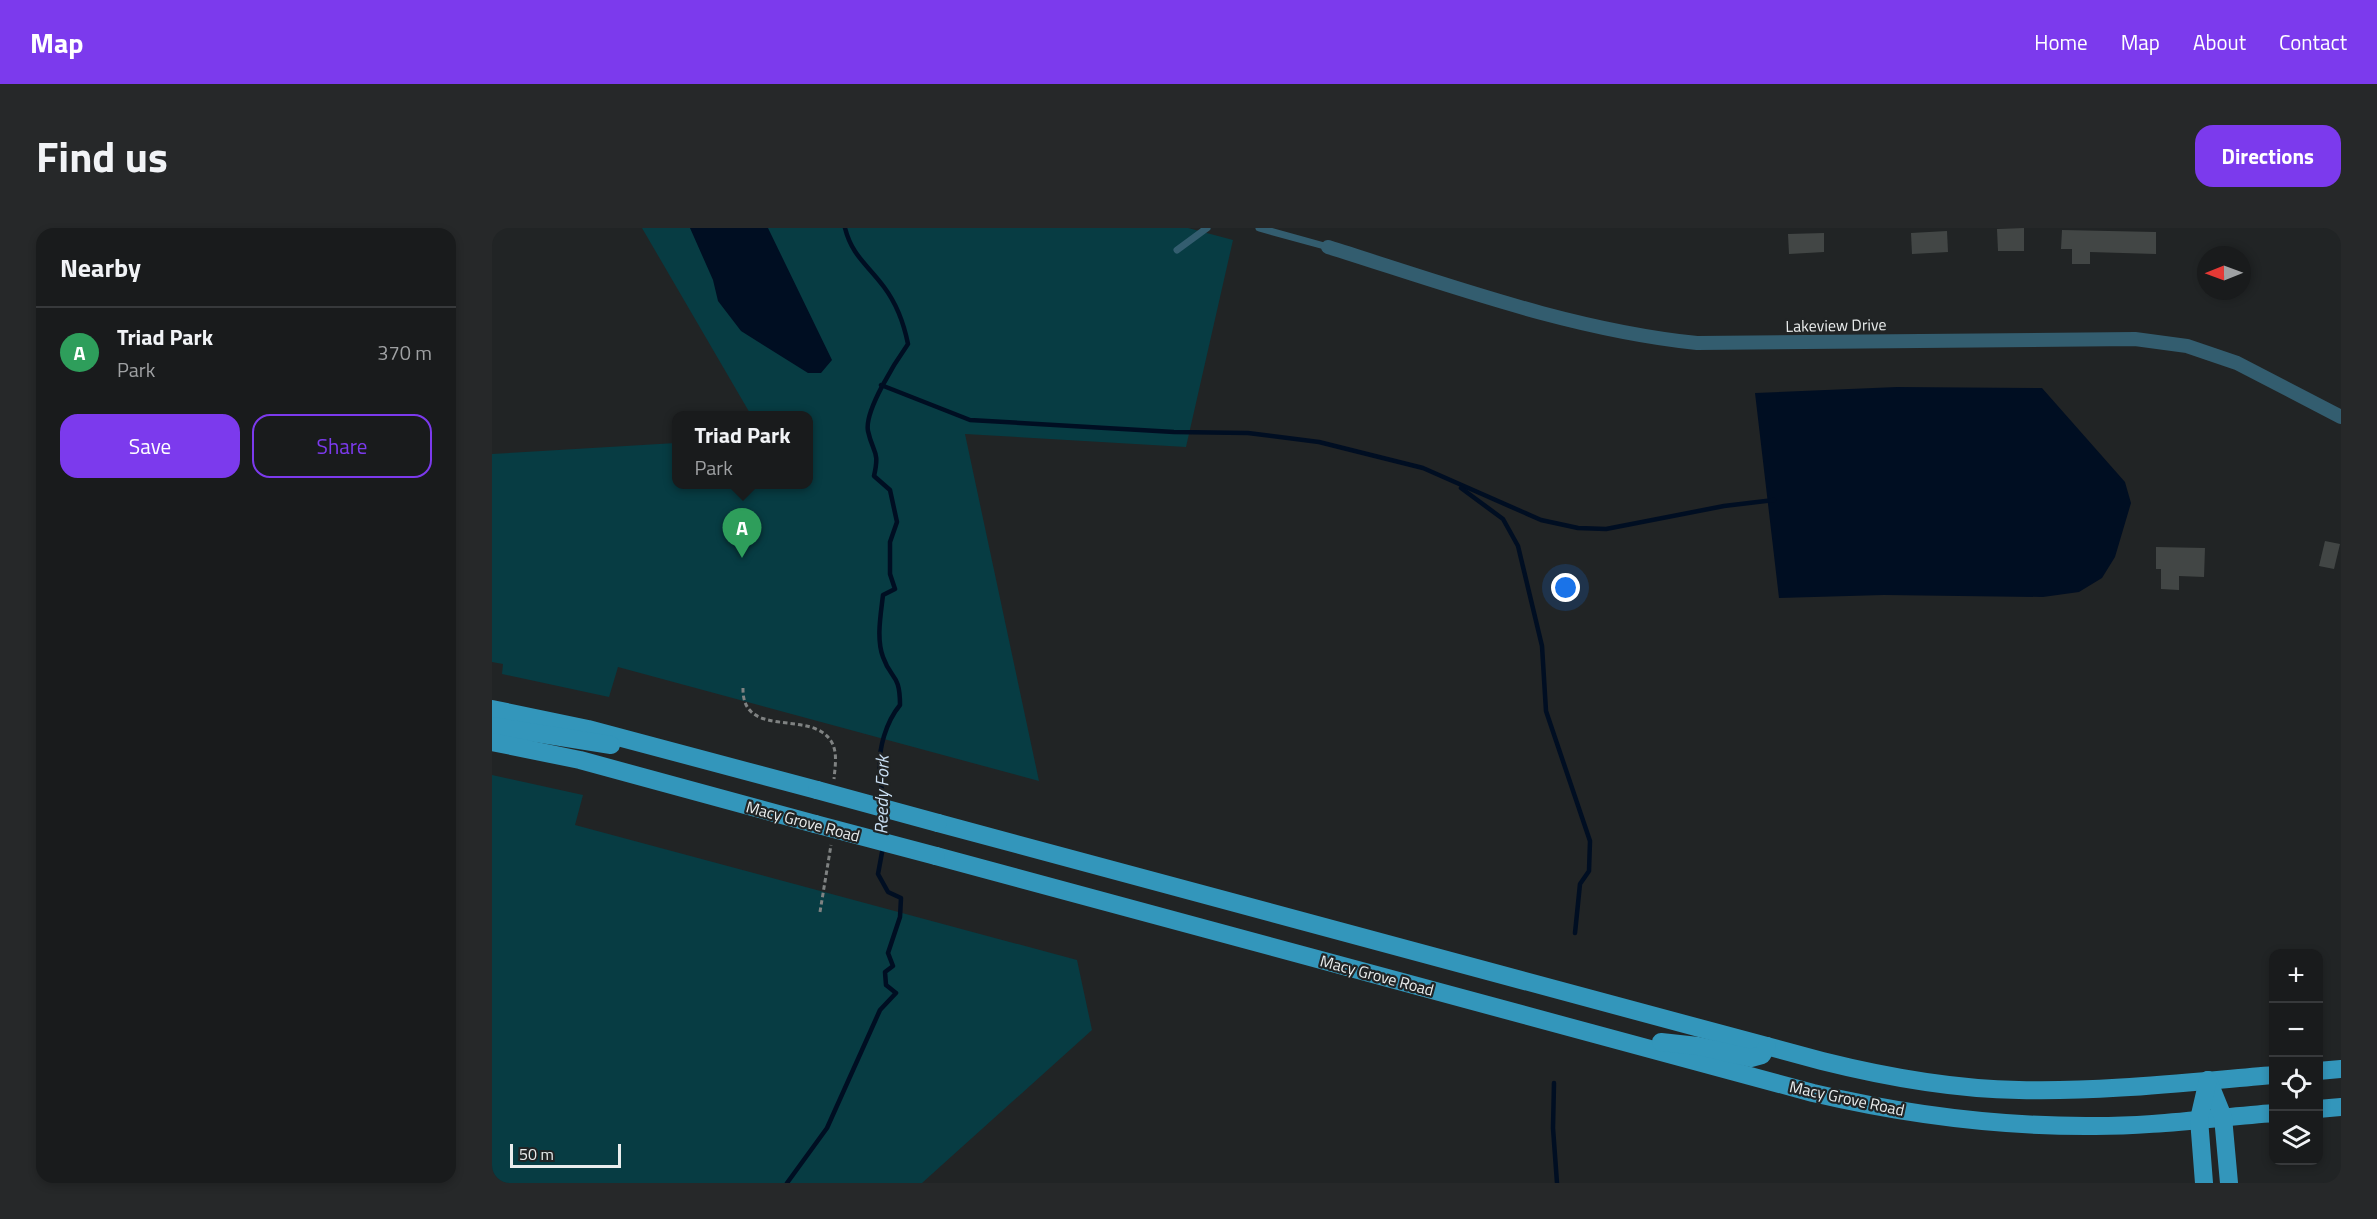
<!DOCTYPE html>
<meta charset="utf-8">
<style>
:root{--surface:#191b1c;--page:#262829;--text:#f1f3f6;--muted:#9fa1a3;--line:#37393b;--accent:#7c3aed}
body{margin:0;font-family:"Titillium Web",sans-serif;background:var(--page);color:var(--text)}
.controls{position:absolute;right:18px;bottom:18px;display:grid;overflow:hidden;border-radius:12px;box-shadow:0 3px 9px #0003}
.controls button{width:54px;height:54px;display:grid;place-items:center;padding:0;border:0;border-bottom:2px solid var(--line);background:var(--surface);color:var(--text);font:30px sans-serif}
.compass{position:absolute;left:1705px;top:18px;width:54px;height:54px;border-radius:50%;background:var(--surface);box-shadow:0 3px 9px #0003;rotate:269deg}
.scale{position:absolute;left:18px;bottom:15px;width:111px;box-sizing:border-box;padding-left:6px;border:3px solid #eaeded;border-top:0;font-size:16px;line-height:21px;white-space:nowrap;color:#eaeded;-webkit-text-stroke:4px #212425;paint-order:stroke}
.you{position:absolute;left:1074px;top:360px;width:21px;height:21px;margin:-15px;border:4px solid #fff;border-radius:50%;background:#1a73e8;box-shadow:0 0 0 9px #1a73e833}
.badge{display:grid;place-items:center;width:39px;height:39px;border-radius:50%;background:var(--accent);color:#fff;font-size:20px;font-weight:700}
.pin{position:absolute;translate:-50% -50px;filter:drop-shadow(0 2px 3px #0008)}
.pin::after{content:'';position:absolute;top:32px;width:21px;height:18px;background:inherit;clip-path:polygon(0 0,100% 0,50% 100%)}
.popup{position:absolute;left:180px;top:183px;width:141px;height:78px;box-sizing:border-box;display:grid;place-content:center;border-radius:12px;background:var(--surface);filter:drop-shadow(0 2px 4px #0005);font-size:20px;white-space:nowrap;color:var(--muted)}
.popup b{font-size:22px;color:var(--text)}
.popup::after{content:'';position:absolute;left:50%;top:100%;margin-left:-12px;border:12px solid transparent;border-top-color:var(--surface)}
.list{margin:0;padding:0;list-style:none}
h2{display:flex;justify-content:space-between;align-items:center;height:78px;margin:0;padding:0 24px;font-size:26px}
h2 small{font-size:20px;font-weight:400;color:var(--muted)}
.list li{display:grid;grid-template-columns:39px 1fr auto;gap:18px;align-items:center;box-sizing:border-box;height:90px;padding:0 24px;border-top:2px solid var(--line)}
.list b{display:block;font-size:22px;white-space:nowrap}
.list p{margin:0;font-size:20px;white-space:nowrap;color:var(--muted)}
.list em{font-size:20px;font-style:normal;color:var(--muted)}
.actions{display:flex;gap:12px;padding:18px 24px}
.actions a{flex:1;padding:14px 0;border:2px solid var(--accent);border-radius:18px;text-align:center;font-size:21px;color:var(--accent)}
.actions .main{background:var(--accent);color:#fff}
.icon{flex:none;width:33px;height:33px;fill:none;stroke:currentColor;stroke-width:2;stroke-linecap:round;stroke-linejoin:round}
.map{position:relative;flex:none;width:1849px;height:955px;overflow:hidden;border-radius:18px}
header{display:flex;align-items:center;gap:36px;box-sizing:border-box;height:84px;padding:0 30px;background:var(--accent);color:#fff}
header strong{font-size:28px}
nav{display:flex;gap:33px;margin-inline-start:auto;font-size:21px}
.intro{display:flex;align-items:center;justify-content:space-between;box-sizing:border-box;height:144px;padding:0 36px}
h1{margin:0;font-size:42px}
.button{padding:15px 27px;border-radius:18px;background:var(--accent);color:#fff;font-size:21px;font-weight:700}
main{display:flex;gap:36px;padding:0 36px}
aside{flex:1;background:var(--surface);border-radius:18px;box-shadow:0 3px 9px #0003}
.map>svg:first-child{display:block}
</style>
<header>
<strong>Map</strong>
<nav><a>Home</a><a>Map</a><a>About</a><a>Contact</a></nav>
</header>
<div class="intro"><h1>Find us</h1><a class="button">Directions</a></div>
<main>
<aside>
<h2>Nearby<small></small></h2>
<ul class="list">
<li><span class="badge" style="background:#2e9e5b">A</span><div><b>Triad Park</b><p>Park</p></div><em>370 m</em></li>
</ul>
<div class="actions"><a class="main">Save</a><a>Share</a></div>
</aside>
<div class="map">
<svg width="1849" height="955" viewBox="0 0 1849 955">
<rect width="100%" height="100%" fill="#212425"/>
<g fill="#073c43">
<path d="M150,0H696L741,12L694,219L473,206L547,553L126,439L117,469L10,446L11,436L0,434V226L184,215V256H316V188L259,187Z"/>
<path d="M0,547L91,567L83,597L585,732L600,802L430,955H0Z"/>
</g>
<g fill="#000e22">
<path d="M198,0H276L340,132L329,145H316L249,103L226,73L221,52Z"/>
<path d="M1405,159L1550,160L1633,254L1639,275L1623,329L1610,350L1587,364L1551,369L1392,367L1287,370L1263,165Z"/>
</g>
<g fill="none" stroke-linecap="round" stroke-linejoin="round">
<g stroke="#000e22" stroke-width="4.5">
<path d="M353,0C360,28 376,37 392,59C404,75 412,96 416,116C404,133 372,183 376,203C381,226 388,222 382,248L398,262L405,294L398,314V346L403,361L391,367C389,385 384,411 391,429C399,452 408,445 408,477C394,494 386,521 388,543C389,556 391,564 389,576"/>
<path d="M389,157L478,192L682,204L756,205L827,214L931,240L1049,292L1086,300L1114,301L1232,278L1282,272"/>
<path d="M969,260L1011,291L1026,318L1050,418L1054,483L1098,613L1097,643L1088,656L1083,705"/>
<path d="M388,608L392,584"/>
<path d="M1062,855L1061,900L1065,955"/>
<path d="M295,955L335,900L388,782L404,765L394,757L393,744L401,738L396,725L408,689L409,670L396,664L386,646L391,619"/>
</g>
</g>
<g fill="#424645">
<path d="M1532,0V23H1506L1505,1Z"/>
<path d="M1570,2L1664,4V26L1598,24V36H1580V21H1569Z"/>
<path d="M1455,3L1456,24L1420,26L1419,5Z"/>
<path d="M1332,5V24L1297,26L1296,6Z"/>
<path d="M1833,313L1848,316L1842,341L1827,338Z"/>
<path d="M1664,319L1713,320L1712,349L1687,348V362L1669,361V341H1664Z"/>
</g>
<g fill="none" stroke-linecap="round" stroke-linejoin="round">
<g stroke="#7f8282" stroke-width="3" stroke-dasharray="4.5 3" stroke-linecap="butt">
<path d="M251,460C250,512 319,481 339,513C346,524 343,539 342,551"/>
<path d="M328,684L339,617"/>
</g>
<g stroke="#335d6f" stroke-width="7">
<path d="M767,0L836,19"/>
<path d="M685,22L715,0"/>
</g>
<path stroke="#335d6f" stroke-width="14" d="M836,19C957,57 1079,102 1205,115L1643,111L1695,118L1745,135L1849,189"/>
<g stroke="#3396bb" stroke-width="18">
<path d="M0,481L96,501L325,562"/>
<path d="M0,498L119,517"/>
<path d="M0,514L88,532L323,596"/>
<path d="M446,595L1330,833C1394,849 1460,861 1527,862C1612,864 1697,854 1782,847"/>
<path d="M444,628L1321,865C1411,886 1502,898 1594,898C1656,899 1719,890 1782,885"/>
<path d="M1169,814L1206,818L1259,830L1270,827L1275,818"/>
<path d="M1826,843L1849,841"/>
<path d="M1716,852L1731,889L1737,955"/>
<path d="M1826,881L1849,879"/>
<path d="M1712,955L1707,891L1716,852"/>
</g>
<g stroke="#3396bb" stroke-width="18">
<path d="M325,562L446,595"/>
<path d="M323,596L444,628"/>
</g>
</g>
<g text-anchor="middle" stroke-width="4.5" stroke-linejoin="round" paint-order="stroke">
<g font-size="16" fill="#eaeded" stroke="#212425">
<text transform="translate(1344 97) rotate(-1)" y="6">Lakeview Drive</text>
<text transform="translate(311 593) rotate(15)" y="6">Macy Grove Road</text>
<text transform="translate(885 747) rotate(15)" y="6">Macy Grove Road</text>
<text transform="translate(1355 870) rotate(12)" y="6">Macy Grove Road</text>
</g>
<g font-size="18" font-style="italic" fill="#cae0f5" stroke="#212425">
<text transform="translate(390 567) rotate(-89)" y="6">Reedy Fork</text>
</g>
</g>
</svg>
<div class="controls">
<button>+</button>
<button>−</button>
<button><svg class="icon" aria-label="locate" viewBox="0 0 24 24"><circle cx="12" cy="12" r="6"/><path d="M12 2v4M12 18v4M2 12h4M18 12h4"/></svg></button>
<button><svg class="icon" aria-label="layers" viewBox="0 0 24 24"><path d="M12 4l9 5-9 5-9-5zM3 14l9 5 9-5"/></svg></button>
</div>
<svg class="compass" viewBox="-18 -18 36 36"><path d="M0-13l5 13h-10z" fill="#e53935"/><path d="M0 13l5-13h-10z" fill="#9fa1a3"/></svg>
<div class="scale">50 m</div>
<div class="you"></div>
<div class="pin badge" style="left:250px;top:330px;background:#2e9e5b">A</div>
<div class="popup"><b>Triad Park</b>Park</div>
</div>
</main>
